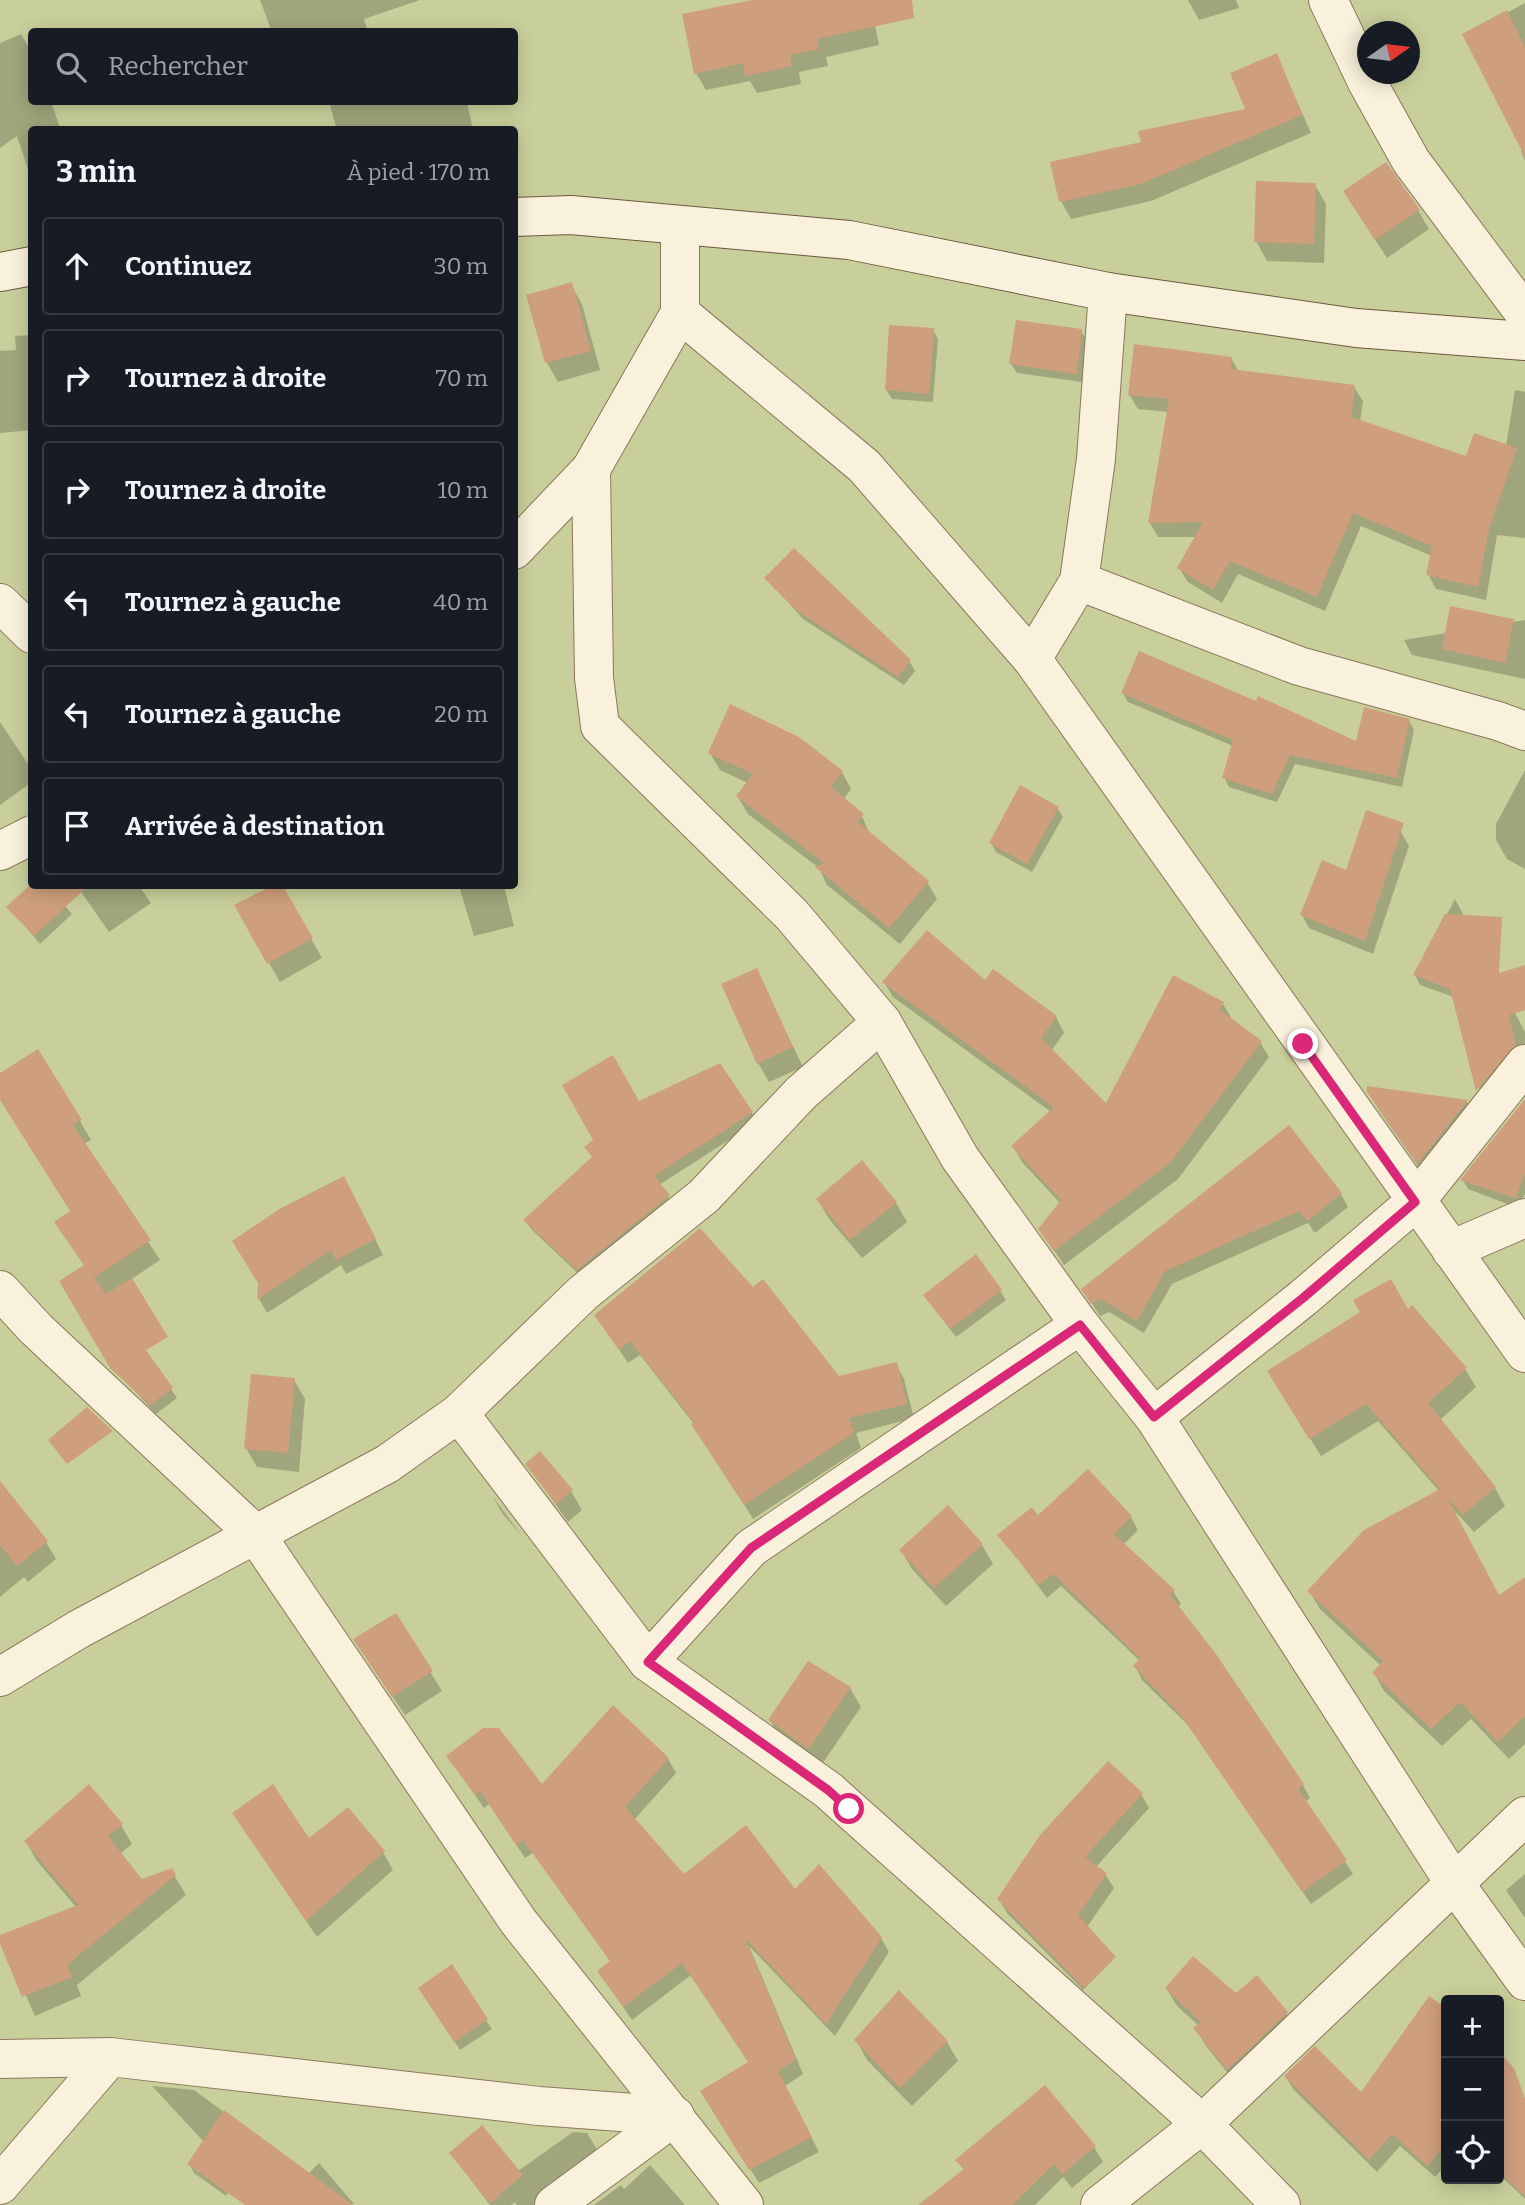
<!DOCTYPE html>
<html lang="fr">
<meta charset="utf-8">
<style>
:root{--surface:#171b24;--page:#20242c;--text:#f1f3f6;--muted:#9ea1a6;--line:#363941}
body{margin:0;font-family:Bitter,serif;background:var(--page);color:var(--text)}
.controls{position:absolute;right:21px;bottom:21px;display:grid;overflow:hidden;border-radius:7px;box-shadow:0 4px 18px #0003}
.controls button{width:63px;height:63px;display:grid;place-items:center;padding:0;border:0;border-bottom:2px solid var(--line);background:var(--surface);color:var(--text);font:35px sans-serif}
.compass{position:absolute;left:1357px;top:21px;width:63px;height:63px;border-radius:50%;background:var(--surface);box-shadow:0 4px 18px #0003;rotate:76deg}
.stop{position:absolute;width:21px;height:21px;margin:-16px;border:5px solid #db2777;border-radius:50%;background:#fff}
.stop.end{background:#db2777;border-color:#fff;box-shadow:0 2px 7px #0008}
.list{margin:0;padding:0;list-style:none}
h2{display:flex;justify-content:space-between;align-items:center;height:91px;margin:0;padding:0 28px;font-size:30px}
h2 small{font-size:23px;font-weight:400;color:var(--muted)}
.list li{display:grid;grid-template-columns:46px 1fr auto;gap:21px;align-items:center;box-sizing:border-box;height:98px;margin:0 14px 14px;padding:0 14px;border:2px solid var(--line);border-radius:7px}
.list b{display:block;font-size:26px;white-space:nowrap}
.list em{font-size:23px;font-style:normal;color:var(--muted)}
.icon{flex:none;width:38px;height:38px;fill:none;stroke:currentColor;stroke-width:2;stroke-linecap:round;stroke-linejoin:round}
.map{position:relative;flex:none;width:1525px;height:2205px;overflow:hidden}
.search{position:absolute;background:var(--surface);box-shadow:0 4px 18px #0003;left:28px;top:28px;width:490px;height:77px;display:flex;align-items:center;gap:18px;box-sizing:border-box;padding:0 24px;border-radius:7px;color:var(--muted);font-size:26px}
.panel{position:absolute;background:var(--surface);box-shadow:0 4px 18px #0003;left:28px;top:126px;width:490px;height:763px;border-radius:7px}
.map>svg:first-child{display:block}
</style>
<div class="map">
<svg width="1525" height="2205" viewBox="0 0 1525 2205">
<rect width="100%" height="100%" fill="#f0e4c8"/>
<path fill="#c9cf9b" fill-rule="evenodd" d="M0,0H1525V2205H0ZM32,32H514V102H32ZM1368,32H1410V74H1368ZM32,130H514V886H32ZM1446,2000H1499V2179H1446Z"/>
<g fill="#0003">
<path d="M260,0H420L364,19L367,29L359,32H272Z"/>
<path d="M761,0H896L871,6L879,45L826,57L828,66L799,72L801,84L757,93L750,81L706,90L696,73Z"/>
<path d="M1188,0H1236L1239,8L1199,20Z"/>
<path d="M1525,3V161L1521,151L1523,150L1465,35Z"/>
<path d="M21,34L32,53V102H51L61,130H32V181L17,136L0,148V43Z"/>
<path d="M1276,54L1311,133L1151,201L1071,219L1061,201L1143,143L1248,110Z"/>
<path d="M329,102H467L473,130H337Z"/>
<path d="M1315,185L1326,204L1324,263L1267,261L1256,241Z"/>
<path d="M1356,210H1418L1429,229L1387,258Z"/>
<path d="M571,285L582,304L600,370L558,382L547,363L529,296Z"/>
<path d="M933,330L938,339L933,402L892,399L886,390Z"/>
<path d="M1081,331L1087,340L1082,382L1017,373L1011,364Z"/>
<path d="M32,335V430L0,433V351L16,350L15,336Z"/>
<path d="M1231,358L1239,372L1354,387L1363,401L1360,421L1467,458L1506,446L1515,390L1525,392V538L1497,535L1486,600L1436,589L1428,574L1432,556L1361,526L1325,611L1238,574L1222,603L1188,582L1179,568L1197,537H1158L1150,523L1168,412L1138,409L1129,394Z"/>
<path d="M766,578L910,662L915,671L904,685L803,619Z"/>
<path d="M1525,620V679L1412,655L1404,640Z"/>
<path d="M1123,693L1357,744L1409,721L1414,730L1402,787L1295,764L1277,802L1229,787L1224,777L1233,746L1128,702Z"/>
<path d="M0,722L32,770V782L0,805Z"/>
<path d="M710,753L842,772L851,789L843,800L862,816L870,835L927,882L937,899L900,944L827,885L819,868L748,814L738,797L748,783L720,770Z"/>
<path d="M1525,770V869L1507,859L1496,840V824Z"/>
<path d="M1057,808L1063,817L1032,872L996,852L991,843Z"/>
<path d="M1368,810L1401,832L1409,846L1373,954L1309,928L1302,915L1347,873Z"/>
<path d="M32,885L48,886L72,914L40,944L9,907Z"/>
<path d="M77,886H139L151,903L109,932Z"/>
<path d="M459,886H504L514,926L474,936Z"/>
<path d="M285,892L322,958L280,982L240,912Z"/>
<path d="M1455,899L1525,1032V1052L1482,1098L1454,997L1420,985L1415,975Z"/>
<path d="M756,970L803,1067L769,1082L758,1063Z"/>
<path d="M884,982L985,983L1056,1017L1064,1033L1051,1051L1106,1106L1223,1004L1232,1019L1260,1042L1269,1057L1178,1179L1064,1265L1040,1229L1060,1203L1022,1162L1013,1146L1051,1112L893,997Z"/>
<path d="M0,1075L80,1121L91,1140L84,1144L160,1260L105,1297L68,1241L72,1212L0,1098Z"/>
<path d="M1369,1088L1467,1102L1477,1119L1428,1180L1379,1110Z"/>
<path d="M1525,1102V1194L1518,1208L1468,1189L1463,1180Z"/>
<path d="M639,1103L752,1113L757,1122L659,1185L674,1205L583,1278L531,1229L525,1220L593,1158Z"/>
<path d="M352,1193L383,1255L346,1274L341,1265L267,1313L259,1299L260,1283Z"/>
<path d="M1341,1194L1348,1207L1315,1233L1308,1223L1172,1284L1144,1333L1109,1312L1100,1316L1083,1289Z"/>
<path d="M818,1200L896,1203L907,1222L862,1258L829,1219Z"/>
<path d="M1000,1291L1006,1300L956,1337L931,1304Z"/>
<path d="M1408,1312L1465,1369L1476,1387L1440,1420L1495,1488L1505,1506L1474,1532L1453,1509L1499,1597L1525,1579V1744L1509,1759L1471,1719L1442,1746L1384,1691L1374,1673L1381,1666L1320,1609L1309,1591L1439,1491L1378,1421L1321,1456L1280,1390Z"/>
<path d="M596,1316L838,1378L896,1364L904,1379L914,1418L856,1433L861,1448L753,1519L694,1424L640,1355L628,1363Z"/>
<path d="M155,1366L177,1398L156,1414L123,1378Z"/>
<path d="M294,1380L305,1399L299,1472L257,1467L246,1448Z"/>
<path d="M527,1464L571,1491L582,1510L568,1522Z"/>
<path d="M493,1497L523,1537L502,1513Z"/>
<path d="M0,1499L46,1542L56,1559L28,1582L24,1577L0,1597Z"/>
<path d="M1131,1517L1138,1530L1123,1545L1173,1591L1181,1604L1178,1607L1303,1785L1310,1798L1305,1802L1353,1874L1311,1904L1191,1728L1142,1680L1135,1666L1140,1661L1061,1586L1047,1598L1000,1535L1038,1518Z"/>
<path d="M982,1545L993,1564L946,1606L912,1569L901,1550Z"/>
<path d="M395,1615L442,1691L405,1715L367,1659Z"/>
<path d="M850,1688L861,1707L820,1767L781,1740L770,1720Z"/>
<path d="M448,1756L542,1787L668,1759L676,1773L634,1820L684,1877L795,1891L881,1938L889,1952L835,2036L749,1946L803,2074L785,2086L819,2152L759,2183L710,2105L749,2063L691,1975L632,2020L608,1985L611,1962L533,1853L525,1858L489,1804L484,1808Z"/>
<path d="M1141,1794L1149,1808L1096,1867L1105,1874L1114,1888L1087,1927L1112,1961L1083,1990L1007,1913L999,1899Z"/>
<path d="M121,1825L132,1844L120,1854L142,1881L171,1870L186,1895L77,1985L81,1996L35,2016L0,1937L76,1907L37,1861L26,1842Z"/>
<path d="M245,1830L383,1852L393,1870L317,1937Z"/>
<path d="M1525,1874V1918L1506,1890Z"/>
<path d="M1167,1989L1286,2013L1296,2030L1238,2086L1206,2046L1196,2029L1199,2026L1177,2006Z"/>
<path d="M426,1998L486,2020L492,2029L460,2050Z"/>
<path d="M1429,1998L1446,2011V2093L1431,2106L1446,2125V2165L1435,2177L1400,2146L1377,2172L1293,2089L1286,2077L1362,2095Z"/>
<path d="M856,2040L947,2042L958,2061L912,2106L867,2060Z"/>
<path d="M152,2086L194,2090L308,2174L319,2163L354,2204L266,2205L239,2178L226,2196L194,2173L189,2164L204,2142Z"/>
<path d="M1506,2101L1525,2102V2199L1499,2174V2106Z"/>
<path d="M573,2132L587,2133L604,2161L546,2205H517L515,2202L511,2205H490L451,2154L518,2171Z"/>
<path d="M1094,2147L1103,2162L1072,2188L1063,2177L1035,2205H938L964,2171L958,2160Z"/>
<path d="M650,2165L685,2205H594L621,2185L624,2189Z"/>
</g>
<g fill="#cf9f7d">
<path d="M752,0H912L914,18L817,39L819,49L790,55L792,66L745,76L743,63L694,74L682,14Z"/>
<path d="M1507,10L1525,47V157L1462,34Z"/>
<path d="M1277,53L1302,115L1141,184L1059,202L1050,162L1141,142L1138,131L1245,109L1230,73Z"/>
<path d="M1386,162L1420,210L1375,240L1343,191Z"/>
<path d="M1256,181L1316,183L1314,244L1254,242Z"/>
<path d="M572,282L591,351L545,363L526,295Z"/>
<path d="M1016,320L1082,329L1077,374L1009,364Z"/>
<path d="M889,325L934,328L929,394L885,390Z"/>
<path d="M1134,344L1232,357L1231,369L1355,385L1351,417L1466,456L1474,433L1517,448L1489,529L1478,587L1426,575L1432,546L1353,513L1317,597L1230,561L1213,590L1177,568L1203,522L1148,523L1169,399L1128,395Z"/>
<path d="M794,548L911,660L898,677L796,610L764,578Z"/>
<path d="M1450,606L1514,619L1505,663L1442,649Z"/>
<path d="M1139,651L1256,701L1258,696L1356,741L1364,707L1410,719L1397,778L1290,755L1272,794L1222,778L1233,740L1121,693Z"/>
<path d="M730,704L799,737L843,771L831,787L864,814L858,822L929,881L889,928L815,867L824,863L736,796L753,774L708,753Z"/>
<path d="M1020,785L1059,807L1027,864L989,843Z"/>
<path d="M1366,810L1404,823L1365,941L1300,915L1322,860L1346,870Z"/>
<path d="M29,886H88L34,936L6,907Z"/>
<path d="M271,886H283L313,938L267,964L234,905Z"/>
<path d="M1445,914L1502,917L1499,973L1525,965V1010L1509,1015L1516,1044L1476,1091L1450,989L1413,975Z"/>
<path d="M927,930L985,980L993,969L1057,1016L1041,1038L1106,1103L1173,975L1224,1002L1220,1010L1262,1041L1170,1163L1054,1251L1038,1229L1061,1200L1011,1146L1054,1107L882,982Z"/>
<path d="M757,968L793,1047L757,1064L721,984Z"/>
<path d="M38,1049L82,1120L73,1125L151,1240L94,1278L106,1294L132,1278L168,1337L146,1350L173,1388L150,1405L110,1368L59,1281L84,1265L54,1222L70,1211L0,1100V1073Z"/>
<path d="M613,1055L639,1101L720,1063L753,1112L654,1176L670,1195L577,1270L523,1220L592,1157L584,1147L593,1140L562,1085Z"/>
<path d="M1367,1086L1468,1100L1417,1164L1367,1092Z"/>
<path d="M1525,1099V1173L1516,1198L1460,1180Z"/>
<path d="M1289,1125L1342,1193L1307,1221L1299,1211L1165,1271L1137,1321L1101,1299L1091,1304L1081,1289Z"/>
<path d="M862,1160L897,1202L850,1240L816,1199Z"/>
<path d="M344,1176L376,1239L336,1260L331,1250L257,1300L258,1283L232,1241L281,1208Z"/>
<path d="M700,1228L753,1287L763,1279L839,1376L897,1362L907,1404L849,1418L854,1433L744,1505L691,1424L694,1422L630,1341L619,1350L594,1315Z"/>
<path d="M976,1254L1002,1290L950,1329L923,1295Z"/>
<path d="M1391,1279L1408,1309L1412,1305L1467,1368L1428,1403L1496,1487L1463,1515L1447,1497L1499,1595L1525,1577V1716L1498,1742L1460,1702L1431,1729L1372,1673L1383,1661L1307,1591L1364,1530L1440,1489L1366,1404L1309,1439L1267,1371L1360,1312L1353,1300Z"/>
<path d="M251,1374L295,1378L288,1453L244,1449Z"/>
<path d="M87,1407L113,1431L67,1464L48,1440Z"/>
<path d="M540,1451L573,1490L556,1504L525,1464Z"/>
<path d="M1088,1469L1132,1516L1114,1534L1175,1590L1170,1595L1216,1654L1304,1784L1298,1789L1347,1860L1302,1892L1180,1714L1133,1666L1140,1658L1053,1574L1039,1585L997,1535L1032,1507L1038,1515Z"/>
<path d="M0,1481L48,1541L17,1566L0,1545Z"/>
<path d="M948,1505L983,1544L934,1588L899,1550Z"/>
<path d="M396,1613L433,1671L392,1697L353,1639Z"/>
<path d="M808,1661L851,1687L809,1749L768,1720Z"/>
<path d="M613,1705L669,1758L625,1807L684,1874L746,1825L795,1889L819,1864L882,1937L826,2024L745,1938L796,2060L778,2071L812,2137L749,2170L700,2091L748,2062L682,1963L623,2007L597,1971L610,1961L523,1840L516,1845L480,1791L475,1795L446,1756L483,1728H499L542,1784Z"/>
<path d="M1108,1761L1143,1793L1085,1857L1107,1873L1078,1915L1116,1957L1084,1988L997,1899L1040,1835Z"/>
<path d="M89,1784L123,1824L108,1836L142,1879L172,1868L176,1875L67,1965L72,1977L22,1997L0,1944V1935L78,1905L24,1841Z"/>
<path d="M273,1784L309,1838L348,1807L385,1851L306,1921L232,1813Z"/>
<path d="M1193,1956L1236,1993L1257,1975L1288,2012L1227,2070L1193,2028L1201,2022L1165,1988Z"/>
<path d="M452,1964L488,2019L454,2042L418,1988Z"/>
<path d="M899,1990L948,2041L900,2088L854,2040Z"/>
<path d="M1429,1996L1446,2008V2145L1427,2166L1392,2134L1369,2160L1284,2076L1315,2046L1361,2092Z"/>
<path d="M1499,2052L1514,2068L1525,2099V2196L1499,2172Z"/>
<path d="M1045,2085L1096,2146L1062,2174L1054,2164L1012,2205H918L964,2169L955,2160Z"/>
<path d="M224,2110L353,2205H245L187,2164Z"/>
<path d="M482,2125L523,2175L490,2203L449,2153Z"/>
</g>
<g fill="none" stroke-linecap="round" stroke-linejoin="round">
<g stroke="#8d765c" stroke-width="40">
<g id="street">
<path d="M1328,0L1367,82L1411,161L1525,314"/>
<path d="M680,313L864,466L1032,659L1525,1353"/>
<path d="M591,469L594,678L600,726L792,915L882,1022L960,1158L1080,1325L1154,1417L1455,1884L1525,1981"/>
<path d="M514,550L591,469L680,313V226"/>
<path d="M1079,581L1299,666L1498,721L1525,731"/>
<path d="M0,603L32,634"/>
<path d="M1032,659L1079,581L1096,459L1108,292"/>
<path d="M0,851L32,835"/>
<path d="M1451,1250L1525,1218"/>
<path d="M0,1290L36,1329L256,1535L518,1921L744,2205"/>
<path d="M459,1413L648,1662L828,1790L1202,2124L1281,2205"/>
<path d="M1154,1417L1303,1298L1415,1202L1525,1064"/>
<path d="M648,1662L751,1548L1080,1325"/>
<path d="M0,1677L79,1629L387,1464L459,1413L583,1293L704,1196L801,1093L882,1022"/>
<path d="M0,2059L110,2057L539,2106L675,2116"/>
<path d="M0,2185L110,2057"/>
<path d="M554,2205L675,2116"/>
<path d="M1100,2205L1202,2124L1525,1816"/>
</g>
</g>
<g stroke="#6f573f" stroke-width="40">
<g id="secondary">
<path d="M514,217L571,215L849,240L1108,292L1356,328L1525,341"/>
<path d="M0,272L32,266"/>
</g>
</g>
<use href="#street" stroke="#faf1dc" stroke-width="38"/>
<use href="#secondary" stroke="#faf1dc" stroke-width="38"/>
</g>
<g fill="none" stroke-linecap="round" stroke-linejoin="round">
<path stroke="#db2777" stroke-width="9" d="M849,1809L828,1790L648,1662L751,1548L1080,1325L1154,1417L1303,1298L1415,1202L1303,1044"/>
</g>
</svg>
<div class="controls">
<button>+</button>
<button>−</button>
<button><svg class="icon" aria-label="locate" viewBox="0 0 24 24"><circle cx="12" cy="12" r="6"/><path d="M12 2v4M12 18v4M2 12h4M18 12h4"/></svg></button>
</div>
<svg class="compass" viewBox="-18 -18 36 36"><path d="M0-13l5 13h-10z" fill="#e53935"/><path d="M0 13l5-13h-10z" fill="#9ea1a6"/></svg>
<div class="stop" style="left:849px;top:1809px"></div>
<div class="stop end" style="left:1303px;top:1044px"></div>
<div class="search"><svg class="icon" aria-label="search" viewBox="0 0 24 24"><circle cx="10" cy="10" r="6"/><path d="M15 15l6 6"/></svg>Rechercher</div>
<section class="panel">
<h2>3 min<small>À pied · 170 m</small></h2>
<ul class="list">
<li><svg class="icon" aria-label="ahead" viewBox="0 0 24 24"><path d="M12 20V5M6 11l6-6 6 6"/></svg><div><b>Continuez</b></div><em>30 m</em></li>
<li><svg class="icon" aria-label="right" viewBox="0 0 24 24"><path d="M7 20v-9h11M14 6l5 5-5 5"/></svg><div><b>Tournez à droite</b></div><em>70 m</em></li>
<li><svg class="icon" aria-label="right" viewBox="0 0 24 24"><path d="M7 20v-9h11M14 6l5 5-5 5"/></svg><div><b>Tournez à droite</b></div><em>10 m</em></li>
<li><svg class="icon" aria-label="left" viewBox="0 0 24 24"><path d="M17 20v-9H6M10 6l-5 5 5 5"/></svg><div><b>Tournez à gauche</b></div><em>40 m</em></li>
<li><svg class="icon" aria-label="left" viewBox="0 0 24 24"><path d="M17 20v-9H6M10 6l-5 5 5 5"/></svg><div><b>Tournez à gauche</b></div><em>20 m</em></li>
<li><svg class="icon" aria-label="arrive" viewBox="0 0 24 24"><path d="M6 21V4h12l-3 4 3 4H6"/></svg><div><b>Arrivée à destination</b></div></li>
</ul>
</section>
</div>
